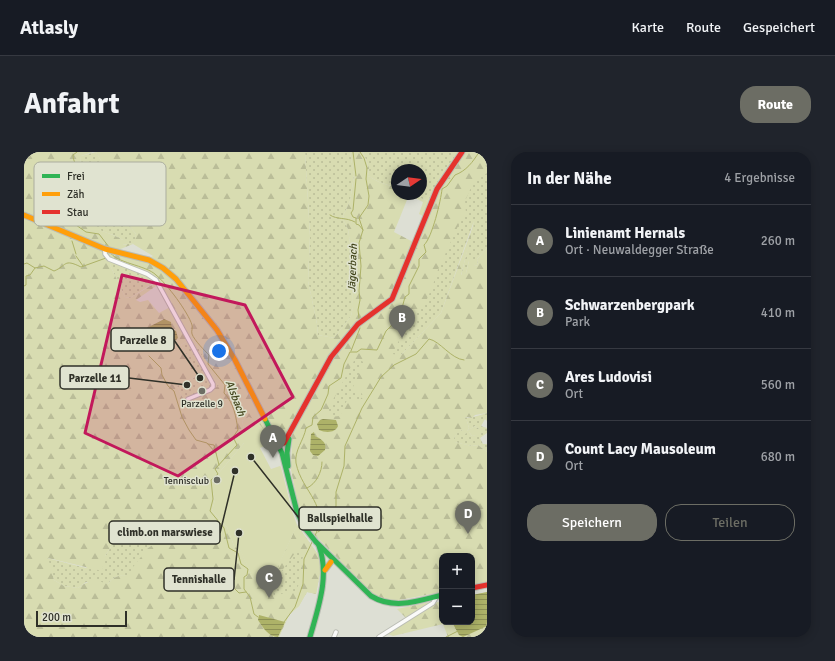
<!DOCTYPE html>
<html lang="de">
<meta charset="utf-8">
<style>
:root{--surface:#171b24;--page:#20242c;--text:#f1f3f6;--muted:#9ea1a6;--line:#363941;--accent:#6c6d64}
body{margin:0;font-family:Signika,sans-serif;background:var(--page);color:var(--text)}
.controls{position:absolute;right:12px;bottom:12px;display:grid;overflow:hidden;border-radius:8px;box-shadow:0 2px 10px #0003}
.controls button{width:36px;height:36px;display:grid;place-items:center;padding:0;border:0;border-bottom:1px solid var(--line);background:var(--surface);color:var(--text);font:20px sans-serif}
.compass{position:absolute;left:367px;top:12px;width:36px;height:36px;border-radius:50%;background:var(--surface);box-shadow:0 2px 10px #0003;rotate:77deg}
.scale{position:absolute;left:12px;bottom:10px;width:91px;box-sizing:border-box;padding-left:4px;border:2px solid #2f3028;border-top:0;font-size:11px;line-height:14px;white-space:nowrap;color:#2f3028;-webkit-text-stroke:3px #e0e3d0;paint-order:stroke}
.you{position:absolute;left:195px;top:199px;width:14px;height:14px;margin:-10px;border:3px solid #fff;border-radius:50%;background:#1a73e8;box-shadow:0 0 0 6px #1a73e833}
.badge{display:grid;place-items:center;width:26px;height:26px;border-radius:50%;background:var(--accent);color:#fff;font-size:13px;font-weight:700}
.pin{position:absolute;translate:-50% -33px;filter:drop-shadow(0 1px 2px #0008)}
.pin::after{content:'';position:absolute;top:21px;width:14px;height:12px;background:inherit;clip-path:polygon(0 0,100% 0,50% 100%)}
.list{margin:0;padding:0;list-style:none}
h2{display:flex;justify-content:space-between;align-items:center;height:52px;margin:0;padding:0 16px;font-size:17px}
h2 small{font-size:13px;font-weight:400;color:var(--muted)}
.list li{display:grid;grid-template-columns:26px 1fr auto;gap:12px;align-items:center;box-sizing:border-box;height:72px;padding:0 16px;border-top:1px solid var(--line)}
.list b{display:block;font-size:15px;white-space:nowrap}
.list p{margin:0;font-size:13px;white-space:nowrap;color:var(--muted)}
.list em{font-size:13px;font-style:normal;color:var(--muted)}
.actions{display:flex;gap:8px;padding:12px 16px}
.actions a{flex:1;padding:9px 0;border:1px solid var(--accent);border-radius:16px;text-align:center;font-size:14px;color:var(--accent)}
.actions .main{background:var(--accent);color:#fff}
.map{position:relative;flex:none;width:463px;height:485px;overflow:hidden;border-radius:16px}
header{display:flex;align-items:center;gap:24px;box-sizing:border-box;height:56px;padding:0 20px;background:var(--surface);border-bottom:1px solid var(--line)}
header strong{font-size:19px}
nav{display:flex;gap:22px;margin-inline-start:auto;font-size:14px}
.intro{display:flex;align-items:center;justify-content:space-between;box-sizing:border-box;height:96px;padding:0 24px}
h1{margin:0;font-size:28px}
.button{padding:10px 18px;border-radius:16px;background:var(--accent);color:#fff;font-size:14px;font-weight:700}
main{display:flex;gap:24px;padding:0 24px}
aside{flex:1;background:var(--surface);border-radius:16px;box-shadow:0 2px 10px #0003}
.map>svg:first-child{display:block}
</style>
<header>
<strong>Atlasly</strong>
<nav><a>Karte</a><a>Route</a><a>Gespeichert</a></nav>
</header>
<div class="intro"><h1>Anfahrt</h1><a class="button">Route</a></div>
<main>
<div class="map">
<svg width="463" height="485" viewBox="0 0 463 485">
<defs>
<pattern id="green-dots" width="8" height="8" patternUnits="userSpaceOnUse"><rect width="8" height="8" fill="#d8dcb1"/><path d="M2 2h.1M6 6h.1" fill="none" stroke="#babd98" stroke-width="1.8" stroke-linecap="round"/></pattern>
<pattern id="forest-firs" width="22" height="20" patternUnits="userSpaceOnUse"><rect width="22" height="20" fill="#d8dcb1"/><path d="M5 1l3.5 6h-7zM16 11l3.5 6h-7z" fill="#babd98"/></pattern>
<pattern id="water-rules" width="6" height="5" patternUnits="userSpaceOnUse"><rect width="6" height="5" fill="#adb268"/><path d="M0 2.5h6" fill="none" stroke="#8d9156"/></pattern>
</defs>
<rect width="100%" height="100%" fill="#dddfd4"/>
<g fill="url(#green-dots)">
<path d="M72,0L79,12L101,69L112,82L111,91L98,93L99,88C83,78 63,79 54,61L56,51L63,49L64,45L57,40L55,26L57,4Z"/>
<path d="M281,0H326L330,23L326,49L320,62L319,67L324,77L328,105L329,155L327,164L310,186L294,183L293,172L284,129L286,84Z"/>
<path d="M339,0H435L419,20L404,49L388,42H397V18H373V36L355,30L344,24L345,16Z"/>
<path d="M456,0H463V96L453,107L454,113L451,114L448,109H445L442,121L437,124L450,69L417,161L377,203L284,374L274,352L267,310Z"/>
<path d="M88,110L120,122L131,130L106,146L101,145L86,113Z"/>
<path d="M169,186L180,206L181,212L195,234L160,249L153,234L175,223L157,193Z"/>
<path d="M463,261V269L461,267L457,274L463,276V281L456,286L459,292H463V300L454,293L448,294L430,290V286L434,279L438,278L441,282L442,280H445L448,284L452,283L455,280V277L451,274L443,279L445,276L443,269L439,267V265L446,266Z"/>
<path d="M273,373L295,404L297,415L292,442L283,440L275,454L265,463L255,485H221Z"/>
<path d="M119,380L132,384L133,391L124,396L109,425C98,423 91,422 84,432L62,430L54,436L40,434L30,428L23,406L62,416L81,404L92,387Z"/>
</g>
<g fill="url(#forest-firs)" fill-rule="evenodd">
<path d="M0,0H69L57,4L55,26L57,40L65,47L56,51L54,61L60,62V64L58,69L60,71H65C77,81 86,80 99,88V93L110,91L112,82C100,68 91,53 86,36L88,34L79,12L72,0H281L286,84L284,129L293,172L294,183L310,186L327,164L329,155L328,105L324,77L319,67L320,62L326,49L330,24L326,0H339L345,16L344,24L355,30L373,36V42H388L404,49L419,20L435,0H459C458,8 463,13 463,21L450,29L441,49L442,62L434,74L413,120L409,133L403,147L384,171L368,202L377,203L417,161L451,69L437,123L442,121L445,109H449L451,114L454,113L453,107L463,96V261L451,263L448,266L443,265L439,266L443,269L445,276L443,279L451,274L455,277V283L448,284L445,280L441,282L439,281L438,278L434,280L430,286L431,290L448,294L454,293L463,300V430L448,434V404H418V440L370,449H362L350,443L289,381L280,369L274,352L267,318L268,289L261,287L255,288L247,277L242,280L225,265L218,269L220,277V291L189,328L187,333L191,348L188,359L203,375L210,394L216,397L229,426L244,439L273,373L295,404L297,415L292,442L283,440L275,454L265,463L255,485H0ZM385,43L399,50L395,62L399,64L389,90L370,80ZM109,92L129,104L125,106L94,98ZM88,110L124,124L131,131L106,146L101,145L86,113ZM135,132L148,154L135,161L124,148L116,150L112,148ZM139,167L154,186L149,191L130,199L119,182L122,177ZM169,186L180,206V212L195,234L160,249L153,234L175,223L157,193ZM331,207H336L340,211L329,235L331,239L337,240L339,244L335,249H332L329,247L323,248L316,264L305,265V256ZM290,280L291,284L299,288L290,304L287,301V282ZM119,380L132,384V391L124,396L109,415V424C98,423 91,422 84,432C71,427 64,428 54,436L40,434L30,428L24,406L78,419L81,404L92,387ZM274,397L280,402C274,417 280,426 271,440L265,439L250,445C246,429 266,409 274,397Z"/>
<path d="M463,440V485H424L419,472L369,484L364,482L413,450L418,451V470H448V443Z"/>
<path d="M406,450L382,466L373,457Z"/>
</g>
<path fill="#d8dcb1" d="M225,265C236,268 242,281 247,291L236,296L247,317L256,314L257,315L268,359L273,373L243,439L229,426L216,398L210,394L203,375L188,359L191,348L187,333L189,328L220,291L214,284L220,277L218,269Z"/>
<g fill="url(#water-rules)">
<path d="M140,167L147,170L148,178L152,179L154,186L149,191L130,199L119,182V178Z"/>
<path d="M299,267L312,268L314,274C311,281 302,281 295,278L293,272L296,268Z"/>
<path d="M290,280L291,284C297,287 303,290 301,298L294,304L289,303L286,299L287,282Z"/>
<path d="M463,440V474L439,485L435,483L428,470H448V443Z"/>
<path d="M235,463L261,470L254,485C245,485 239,476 234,468Z"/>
</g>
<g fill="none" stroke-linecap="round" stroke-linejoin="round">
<g stroke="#adb268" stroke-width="1">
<path d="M53,0L49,3C49,10 54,14 53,21L47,26L48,32L54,36C52,48 50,62 52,73L62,80L75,82L85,95"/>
<path d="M329,0L332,24"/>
<path d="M332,27L329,58L327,61L329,65L332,66V72L335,73L339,78"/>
<path d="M306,63C313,68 322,65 331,70"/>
<path d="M48,89L52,102"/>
<path d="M86,100C91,111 122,113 132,123C143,132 164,160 168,173C169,176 167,179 168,182C170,188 181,199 185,203L184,212L201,233L200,241C210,251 212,265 214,278L209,285L213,293L191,317L194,322L187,328L189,347L186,359L200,376L205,396L214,401L217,412L224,417L223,423L220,425V437L226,445L230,462L234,465"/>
<path d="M52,104L59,114"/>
<path d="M0,112L3,111L11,116L20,114L30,119C43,114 39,106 57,115L82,106"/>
<path d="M0,134L2,133V124L6,123L11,116"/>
<path d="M335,166L334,158L336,148L335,139L337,114L335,91L339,78L335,66L344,53L345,44L342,27L343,16L340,6L336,0"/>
<path d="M327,199L336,176"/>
<path d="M125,204L137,216L138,223L144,234L150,239L158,265L165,278L172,288L183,291L192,301L195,313"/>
<path d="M184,292L190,293L192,301"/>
<path d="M283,336C292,332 298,320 298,310"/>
<path d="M294,380L307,371L308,364L312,354V340L320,314L321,294L338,256L357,225L370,213L392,202L405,187C416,189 427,207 440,208"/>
<path d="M290,386C307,353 278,341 272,311C270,299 280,288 282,276L288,273L289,265L297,258L304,242L305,234L317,226L320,212L326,200H333L337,197L353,198L362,179L372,169L373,162L378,156L381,145L385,142V134L395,114V107L402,100L400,93C408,86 417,48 418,37L423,34L431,23C442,19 449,10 455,0"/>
<path d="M211,437L215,441L222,440"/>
<path d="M260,470L271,455L279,432L280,407L289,388"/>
<path d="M422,485L434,479"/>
</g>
<g stroke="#bbbdb4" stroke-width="5.5">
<g id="street">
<path d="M81,97V102L85,107L123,122L132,128L189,232V235L186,238L164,247"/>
<path d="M310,485L312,480"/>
<path d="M355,485L409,451L413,444"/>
</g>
</g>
<g stroke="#bbbdb4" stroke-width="7">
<g id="fast">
<path d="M241,267L258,301L273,360L280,375L292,390L347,444C370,458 394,449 418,443"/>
<path d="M264,314L263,301L265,287"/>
<path d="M286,485C294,456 306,424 295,394"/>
</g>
</g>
<g stroke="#bbbdb4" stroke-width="7">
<g id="slow">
<path d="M0,63L81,97L125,108L139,116L152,127L193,178L211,208L241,267"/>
<path d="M301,418L307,410"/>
</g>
</g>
<g stroke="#bbbdb4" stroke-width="7">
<g id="jam">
<path d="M260,291L307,205L334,172L368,147L413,37L438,0"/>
<path d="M448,436L463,433"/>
</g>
</g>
<use href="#street" stroke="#fafaf9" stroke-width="3.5"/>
<use href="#fast" stroke="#30b455" stroke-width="5"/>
<use href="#slow" stroke="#ff9f0a" stroke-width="5"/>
<use href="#jam" stroke="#e5322d" stroke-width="5"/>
</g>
<path fill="#c2185b" fill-opacity="0.2" stroke="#c2185b" stroke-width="3" stroke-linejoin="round" d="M98,123L221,153L269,245L154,324L61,281Z"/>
<g fill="#6c6d64" stroke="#e0e3d0" stroke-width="1.5">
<circle cx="178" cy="239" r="4"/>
<circle cx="193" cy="328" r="4"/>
</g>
<g text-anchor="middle" stroke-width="3" stroke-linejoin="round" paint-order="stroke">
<g font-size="10" fill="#2f3028" stroke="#e0e3d0">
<text x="178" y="255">Parzelle 9</text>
<text x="185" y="332" text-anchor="end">Tennisclub</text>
</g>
<g font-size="11" font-style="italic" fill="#3f4218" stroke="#e0e3d0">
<text transform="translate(328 116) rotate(-88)" y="4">Jägerbach</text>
<text transform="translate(212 246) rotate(69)" y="4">Alsbach</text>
</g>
</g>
<rect x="10" y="10" width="132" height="64" rx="6" fill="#e0e3d0" stroke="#abad9e" stroke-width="1"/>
<rect x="18" y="22" width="18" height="4" fill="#30b455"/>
<rect x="18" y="40" width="18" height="4" fill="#ff9f0a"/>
<rect x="18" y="58" width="18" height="4" fill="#e5322d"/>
<g font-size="11" fill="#2f3028">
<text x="43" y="28">Frei</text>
<text x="43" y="46">Zäh</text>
<text x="43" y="64">Stau</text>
</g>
<path fill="none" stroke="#2f3028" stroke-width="1.5" d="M176 226L150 188M163 233L105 226M227 305L275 366M211 319L196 381M215 381L210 428"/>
<g fill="#2f3028" stroke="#e0e3d0" stroke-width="1.5">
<circle cx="176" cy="226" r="4"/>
<circle cx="163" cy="233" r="4"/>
<circle cx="227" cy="305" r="4"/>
<circle cx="211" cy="319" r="4"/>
<circle cx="215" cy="381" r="4"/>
</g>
<g fill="#e0e3d0" stroke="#2f3028" stroke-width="1.5">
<rect x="87" y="176" width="63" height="23" rx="4"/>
<rect x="36" y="214" width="69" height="23" rx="4"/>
<rect x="275" y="355" width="82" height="23" rx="4"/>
<rect x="85" y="369" width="111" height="23" rx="4"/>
<rect x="140" y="416" width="70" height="23" rx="4"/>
</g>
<g font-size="11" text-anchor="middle" font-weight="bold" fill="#2f3028">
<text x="119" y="192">Parzelle 8</text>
<text x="71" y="230">Parzelle 11</text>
<text x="316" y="370">Ballspielhalle</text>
<text x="141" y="384">climb.on marswiese</text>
<text x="175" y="431">Tennishalle</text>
</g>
</svg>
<div class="controls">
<button>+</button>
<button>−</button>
</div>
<svg class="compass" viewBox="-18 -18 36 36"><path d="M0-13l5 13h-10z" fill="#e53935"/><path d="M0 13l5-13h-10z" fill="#9ea1a6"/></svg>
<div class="scale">200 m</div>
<div class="you"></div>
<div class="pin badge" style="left:249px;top:306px">A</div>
<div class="pin badge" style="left:378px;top:186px">B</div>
<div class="pin badge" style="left:245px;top:446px">C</div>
<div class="pin badge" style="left:444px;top:382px">D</div>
</div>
<aside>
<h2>In der Nähe<small>4 Ergebnisse</small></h2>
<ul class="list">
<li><span class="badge">A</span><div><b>Linienamt Hernals</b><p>Ort · Neuwaldegger Straße</p></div><em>260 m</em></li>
<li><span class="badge">B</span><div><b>Schwarzenbergpark</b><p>Park</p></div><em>410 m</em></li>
<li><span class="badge">C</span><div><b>Ares Ludovisi</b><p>Ort</p></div><em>560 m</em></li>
<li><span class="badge">D</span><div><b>Count Lacy Mausoleum</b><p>Ort</p></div><em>680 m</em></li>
</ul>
<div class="actions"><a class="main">Speichern</a><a>Teilen</a></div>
</aside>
</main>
